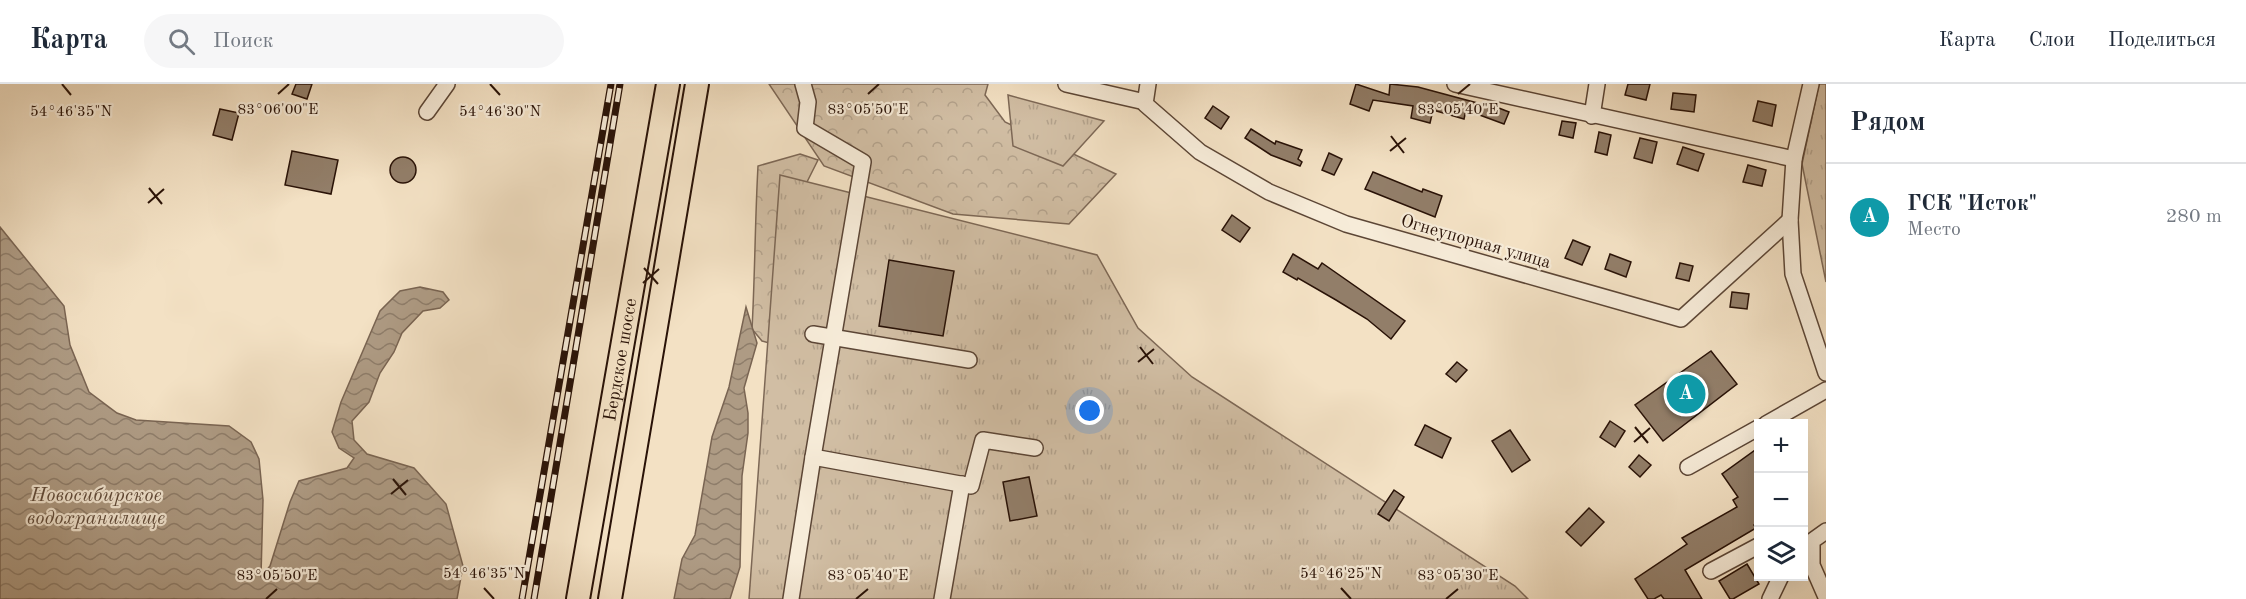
<!DOCTYPE html>
<html lang="ru">
<meta charset="utf-8">
<style>
:root{--surface:#fff;--page:#f6f6f7;--text:#1f2937;--muted:#747a83;--line:#e0e1e3;--accent:#8f2418}
body{margin:0;font-family:"Old Standard TT",serif;background:var(--page);color:var(--text)}
.controls{position:absolute;right:18px;bottom:18px;display:grid;overflow:hidden;border-radius:0px;box-shadow:0 6px 24px #0002}
.controls button{width:54px;height:54px;display:grid;place-items:center;padding:0;border:0;border-bottom:2px solid var(--line);background:var(--surface);color:var(--text);font:30px sans-serif}
.you{position:absolute;left:1090px;top:327px;width:21px;height:21px;margin:-15px;border:4px solid #fff;border-radius:50%;background:#1a73e8;box-shadow:0 0 0 9px #1a73e833}
.badge{display:grid;place-items:center;width:39px;height:39px;border-radius:50%;background:var(--accent);color:#fff;font-size:20px;font-weight:700}
.pin{position:absolute;translate:-50% -50%;border:3px solid #fff;box-shadow:0 2px 6px #0006}
.list{margin:0;padding:0;list-style:none}
h2{display:flex;justify-content:space-between;align-items:center;height:78px;margin:0;padding:0 24px;font-size:26px}
h2 small{font-size:20px;font-weight:400;color:var(--muted)}
.list li{display:grid;grid-template-columns:39px 1fr auto;gap:18px;align-items:center;box-sizing:border-box;height:108px;padding:0 24px;border-top:2px solid var(--line)}
.list b{display:block;font-size:22px;white-space:nowrap}
.list p{margin:0;font-size:20px;white-space:nowrap;color:var(--muted)}
.list em{font-size:20px;font-style:normal;color:var(--muted)}
.icon{flex:none;width:33px;height:33px;fill:none;stroke:currentColor;stroke-width:2;stroke-linecap:round;stroke-linejoin:round}
.map{position:relative;flex:none;width:1826px;height:515px;overflow:hidden}
header{display:flex;align-items:center;gap:36px;box-sizing:border-box;height:84px;padding:0 30px;background:var(--surface);border-bottom:2px solid var(--line)}
header strong{font-size:28px}
nav{display:flex;gap:33px;margin-inline-start:auto;font-size:21px}
.search{width:420px;height:54px;background:var(--page);display:flex;align-items:center;gap:15px;box-sizing:border-box;padding:0 21px;border-radius:33px;color:var(--muted);font-size:22px}
main{display:flex}
aside{flex:1;background:var(--surface)}
.map>svg:first-child{display:block}
</style>
<header>
<strong>Карта</strong>
<div class="search"><svg class="icon" aria-label="search" viewBox="0 0 24 24"><circle cx="10" cy="10" r="6"/><path d="M15 15l6 6"/></svg>Поиск</div>
<nav><a>Карта</a><a>Слои</a><a>Поделиться</a></nav>
</header>
<main>
<div class="map">
<svg width="1826" height="515" viewBox="0 0 1826 515">
<defs>
<pattern id="forest-crowns" width="20" height="18" patternUnits="userSpaceOnUse" patternTransform="scale(1.5)"><rect width="20" height="18" fill="#d1bea4"/><path d="M2 6a3 3 0 1 1 6 0M12 15a3 3 0 1 1 6 0" fill="none" stroke="#b3a28c"/></pattern>
<pattern id="park-tufts" width="24" height="20" patternUnits="userSpaceOnUse" patternTransform="scale(1.5)"><rect width="24" height="20" fill="#d1bea4"/><path d="M3 7l-1-3M5 7V3M7 7l1-3M15 17l-1-3M17 17v-4M19 17l1-3" fill="none" stroke="#b3a28c"/></pattern>
<pattern id="water-waves" width="16" height="10" patternUnits="userSpaceOnUse" patternTransform="scale(1.5)"><rect width="16" height="10" fill="#ae9b84"/><path d="M0 5q4-4 8 0t8 0" fill="none" stroke="#8e7d6a"/></pattern>
</defs>
<rect width="100%" height="100%" fill="#f3e1c4"/>
<filter id="stains"><feTurbulence type="fractalNoise" baseFrequency=".00333" numOctaves="4"/><feColorMatrix values="0 0 0 0 .2 0 0 0 0 .09 0 0 0 0 .02 0 0 0 .5 -.17"/></filter>
<radialGradient id="worn" r=".72"><stop offset=".6" stop-color="#630" stop-opacity="0"/><stop offset="1" stop-color="#630" stop-opacity=".3"/></radialGradient>
<g fill="url(#forest-crowns)" stroke="#7d6856" stroke-width="1.5">
<path d="M769,0H988L985,11L1005,38L1116,90L1069,140L953,130L824,82Z"/>
<path d="M800,70L818,76L792,128L794,266L762,257L752,245C755,191 755,136 758,82Z"/>
</g>
<g fill="url(#park-tufts)" stroke="#7d6856" stroke-width="1.5">
<path d="M1819,0H1826V198L1802,80Z"/>
<path d="M1008,11L1104,37L1063,82L1013,62Z"/>
<path d="M780,91L1097,171L1138,244L1192,293L1515,502L1528,515H749Z"/>
</g>
<g fill="url(#water-waves)" stroke="#796452" stroke-width="1.5">
<path d="M0,143L64,222L70,261L89,308L117,329L136,336L229,342L251,358L259,375L263,416L261,492L270,482L290,418L299,397L347,384L354,374L339,364L332,348L341,318L380,227L400,207L420,203L443,208L449,216L440,224L423,227L402,249L394,268L380,289L369,318L352,337L354,356L367,370L414,384L446,420L463,482L457,515H0Z"/>
<path d="M746,223L757,259L744,304L748,329V349L742,392L740,483L730,515H674L682,475L695,451L712,353L729,303Z"/>
</g>
<g fill="#927e69" stroke="#291207" stroke-width="1.5">
<path d="M296,0H312L307,15L292,10Z"/>
<path d="M1356,0L1389,11L1390,0L1418,3L1485,21L1486,19L1509,28L1504,40L1466,26L1464,35L1433,26L1430,39L1411,34L1413,22L1373,16L1369,27L1350,20Z"/>
<path d="M1628,0H1650L1646,16L1625,11Z"/>
<path d="M1673,9L1696,11L1694,28L1671,25Z"/>
<path d="M1758,17L1776,21L1772,42L1753,37Z"/>
<path d="M1213,22L1229,33L1221,45L1205,34Z"/>
<path d="M220,25L239,29L232,56L213,51Z"/>
<path d="M1562,37L1576,39L1573,54L1559,51Z"/>
<path d="M1251,45L1275,60L1276,57L1302,66L1298,75L1302,78L1300,82L1271,71L1245,54Z"/>
<path d="M1599,48L1611,51L1607,71L1595,68Z"/>
<path d="M1640,54L1657,58L1652,79L1634,74Z"/>
<path d="M1683,63L1704,70L1698,87L1677,80Z"/>
<path d="M292,67L338,76L331,110L285,101Z"/>
<path d="M1329,69L1342,75L1334,91L1322,86Z"/>
<circle cx="403" cy="86" r="13"/>
<path d="M1748,81L1766,86L1762,102L1743,98Z"/>
<path d="M1373,88L1422,108L1423,105L1442,112L1435,133L1365,105Z"/>
<path d="M1232,131L1250,144L1240,158L1222,146Z"/>
<path d="M1573,156L1590,163L1582,181L1565,174Z"/>
<path d="M1293,170L1318,185L1322,179L1405,237L1391,255L1367,235L1336,216L1298,194L1297,196L1283,188Z"/>
<path d="M1610,170L1631,178L1626,193L1605,185Z"/>
<path d="M889,176L954,187L943,252L879,242Z"/>
<path d="M1680,179L1693,182L1689,197L1676,194Z"/>
<path d="M1732,208L1749,210L1747,225L1730,223Z"/>
<path d="M1711,267L1737,300L1663,357L1635,321Z"/>
<path d="M1457,278L1467,286L1456,298L1446,290Z"/>
<path d="M1610,337L1625,347L1615,363L1600,353Z"/>
<path d="M1425,341L1451,354L1442,374L1415,361Z"/>
<path d="M1510,346L1530,376L1512,388L1492,357Z"/>
<path d="M1758,364V439L1754,441L1756,444L1685,486L1702,515H1664L1661,511L1654,515H1648L1635,495L1687,460L1682,454L1737,423L1733,416L1738,413L1722,390Z"/>
<path d="M1639,371L1651,381L1640,393L1629,383Z"/>
<path d="M1029,393L1037,432L1010,437L1003,398Z"/>
<path d="M1394,406L1404,413L1389,437L1378,430Z"/>
<path d="M1589,424L1604,438L1581,462L1566,448Z"/>
<path d="M1747,480L1759,500L1733,515H1730L1719,497Z"/>
</g>
<g fill="none" stroke-linecap="round" stroke-linejoin="round">
<g stroke="#5c4636" stroke-width="18">
<g id="minor">
<path d="M1066,0L1145,18"/>
<path d="M1148,0L1145,20L1200,68L1269,108L1346,140L1681,235L1790,136"/>
<path d="M1455,0L1794,75"/>
<path d="M1811,0L1794,75L1790,136L1793,190L1826,289"/>
<path d="M427,28L447,0"/>
<path d="M1592,32L1597,0"/>
<path d="M813,250L969,276"/>
<path d="M1766,340L1826,306"/>
<path d="M813,373L971,402L983,356L1035,364"/>
<path d="M1688,383L1758,344"/>
<path d="M1826,447L1812,457V481L1826,513"/>
<path d="M1711,487L1758,462"/>
<path d="M791,515L813,373L863,78L805,44L808,18L803,0"/>
<path d="M942,515L962,400"/>
<path d="M1770,515L1781,492"/>
</g>
</g>
<g stroke="#291207" stroke-width="26">
<g id="highway">
<path id="s1" d="M578,515L668,0"/>
<path d="M610,515L697,0"/>
</g>
</g>
<use href="#minor" stroke="#f7ecd9" stroke-width="15"/>
<use href="#highway" stroke="#f3e1c4" stroke-width="22"/>
<g stroke="#291207" stroke-width="7">
<g id="rail">
<path d="M522,515L611,0"/>
<path d="M534,515L620,0"/>
</g>
</g>
<use href="#rail" stroke="#f7ecd9" stroke-width="4.5" stroke-dasharray="14" stroke-linecap="butt"/>
</g>
<path fill="none" stroke="#291207" stroke-width="2" d="M62,0L71,11M490,0L500,11M278,10L289,0M868,10L879,0M1458,10L1470,0M1391,52L1404,69M1390,67L1406,54M149,104L162,120M148,119L164,105M644,184L658,200M643,199L659,185M1140,263L1153,280M1138,278L1154,265M1635,343L1648,359M1634,358L1650,344M393,395L406,411M391,410L408,396M484,504L494,515M1341,504L1351,515M266,515L277,505M856,515L868,505M1446,515L1458,505"/>
<g text-anchor="middle" stroke-width="4.5" stroke-linejoin="round" paint-order="stroke">
<g font-size="18" fill="#291207" stroke="#f7ecd9">
<text transform="translate(1476 157) rotate(16)" y="6">Огнеупорная улица</text>
<text dy="6" stroke="none"><textPath href="#s1" startOffset="243">Бердское шоссе</textPath></text>
</g>
<g font-size="20" font-style="italic" fill="#5e4939" stroke="#f7ecd9">
<text x="96" y="417">Новосибирское<tspan x="96" dy="23">водохранилище</tspan></text>
</g>
</g>
<g font-size="15" text-anchor="middle" fill="#291207" stroke="#f7ecd9" stroke-width="4.5" stroke-linejoin="round" paint-order="stroke">
<text x="278" y="30">83°06'00"E</text>
<text x="868" y="30">83°05'50"E</text>
<text x="1458" y="30">83°05'40"E</text>
<text x="71" y="32">54°46'35"N</text>
<text x="500" y="32">54°46'30"N</text>
<text x="484" y="494">54°46'35"N</text>
<text x="1341" y="494">54°46'25"N</text>
<text x="277" y="496">83°05'50"E</text>
<text x="868" y="496">83°05'40"E</text>
<text x="1458" y="496">83°05'30"E</text>
</g>
<rect width="100%" height="100%" filter="url(#stains)"/>
<rect width="100%" height="100%" fill="url(#worn)"/>
</svg>
<div class="controls">
<button>+</button>
<button>−</button>
<button><svg class="icon" aria-label="layers" viewBox="0 0 24 24"><path d="M12 4l9 5-9 5-9-5zM3 14l9 5 9-5"/></svg></button>
</div>
<div class="you"></div>
<div class="pin badge" style="left:1686px;top:310px;background:#0f9aa8">A</div>
</div>
<aside>
<h2>Рядом<small></small></h2>
<ul class="list">
<li><span class="badge" style="background:#0f9aa8">A</span><div><b>ГСК &quot;Исток&quot;</b><p>Место</p></div><em>280 m</em></li>
</ul>
</aside>
</main>
